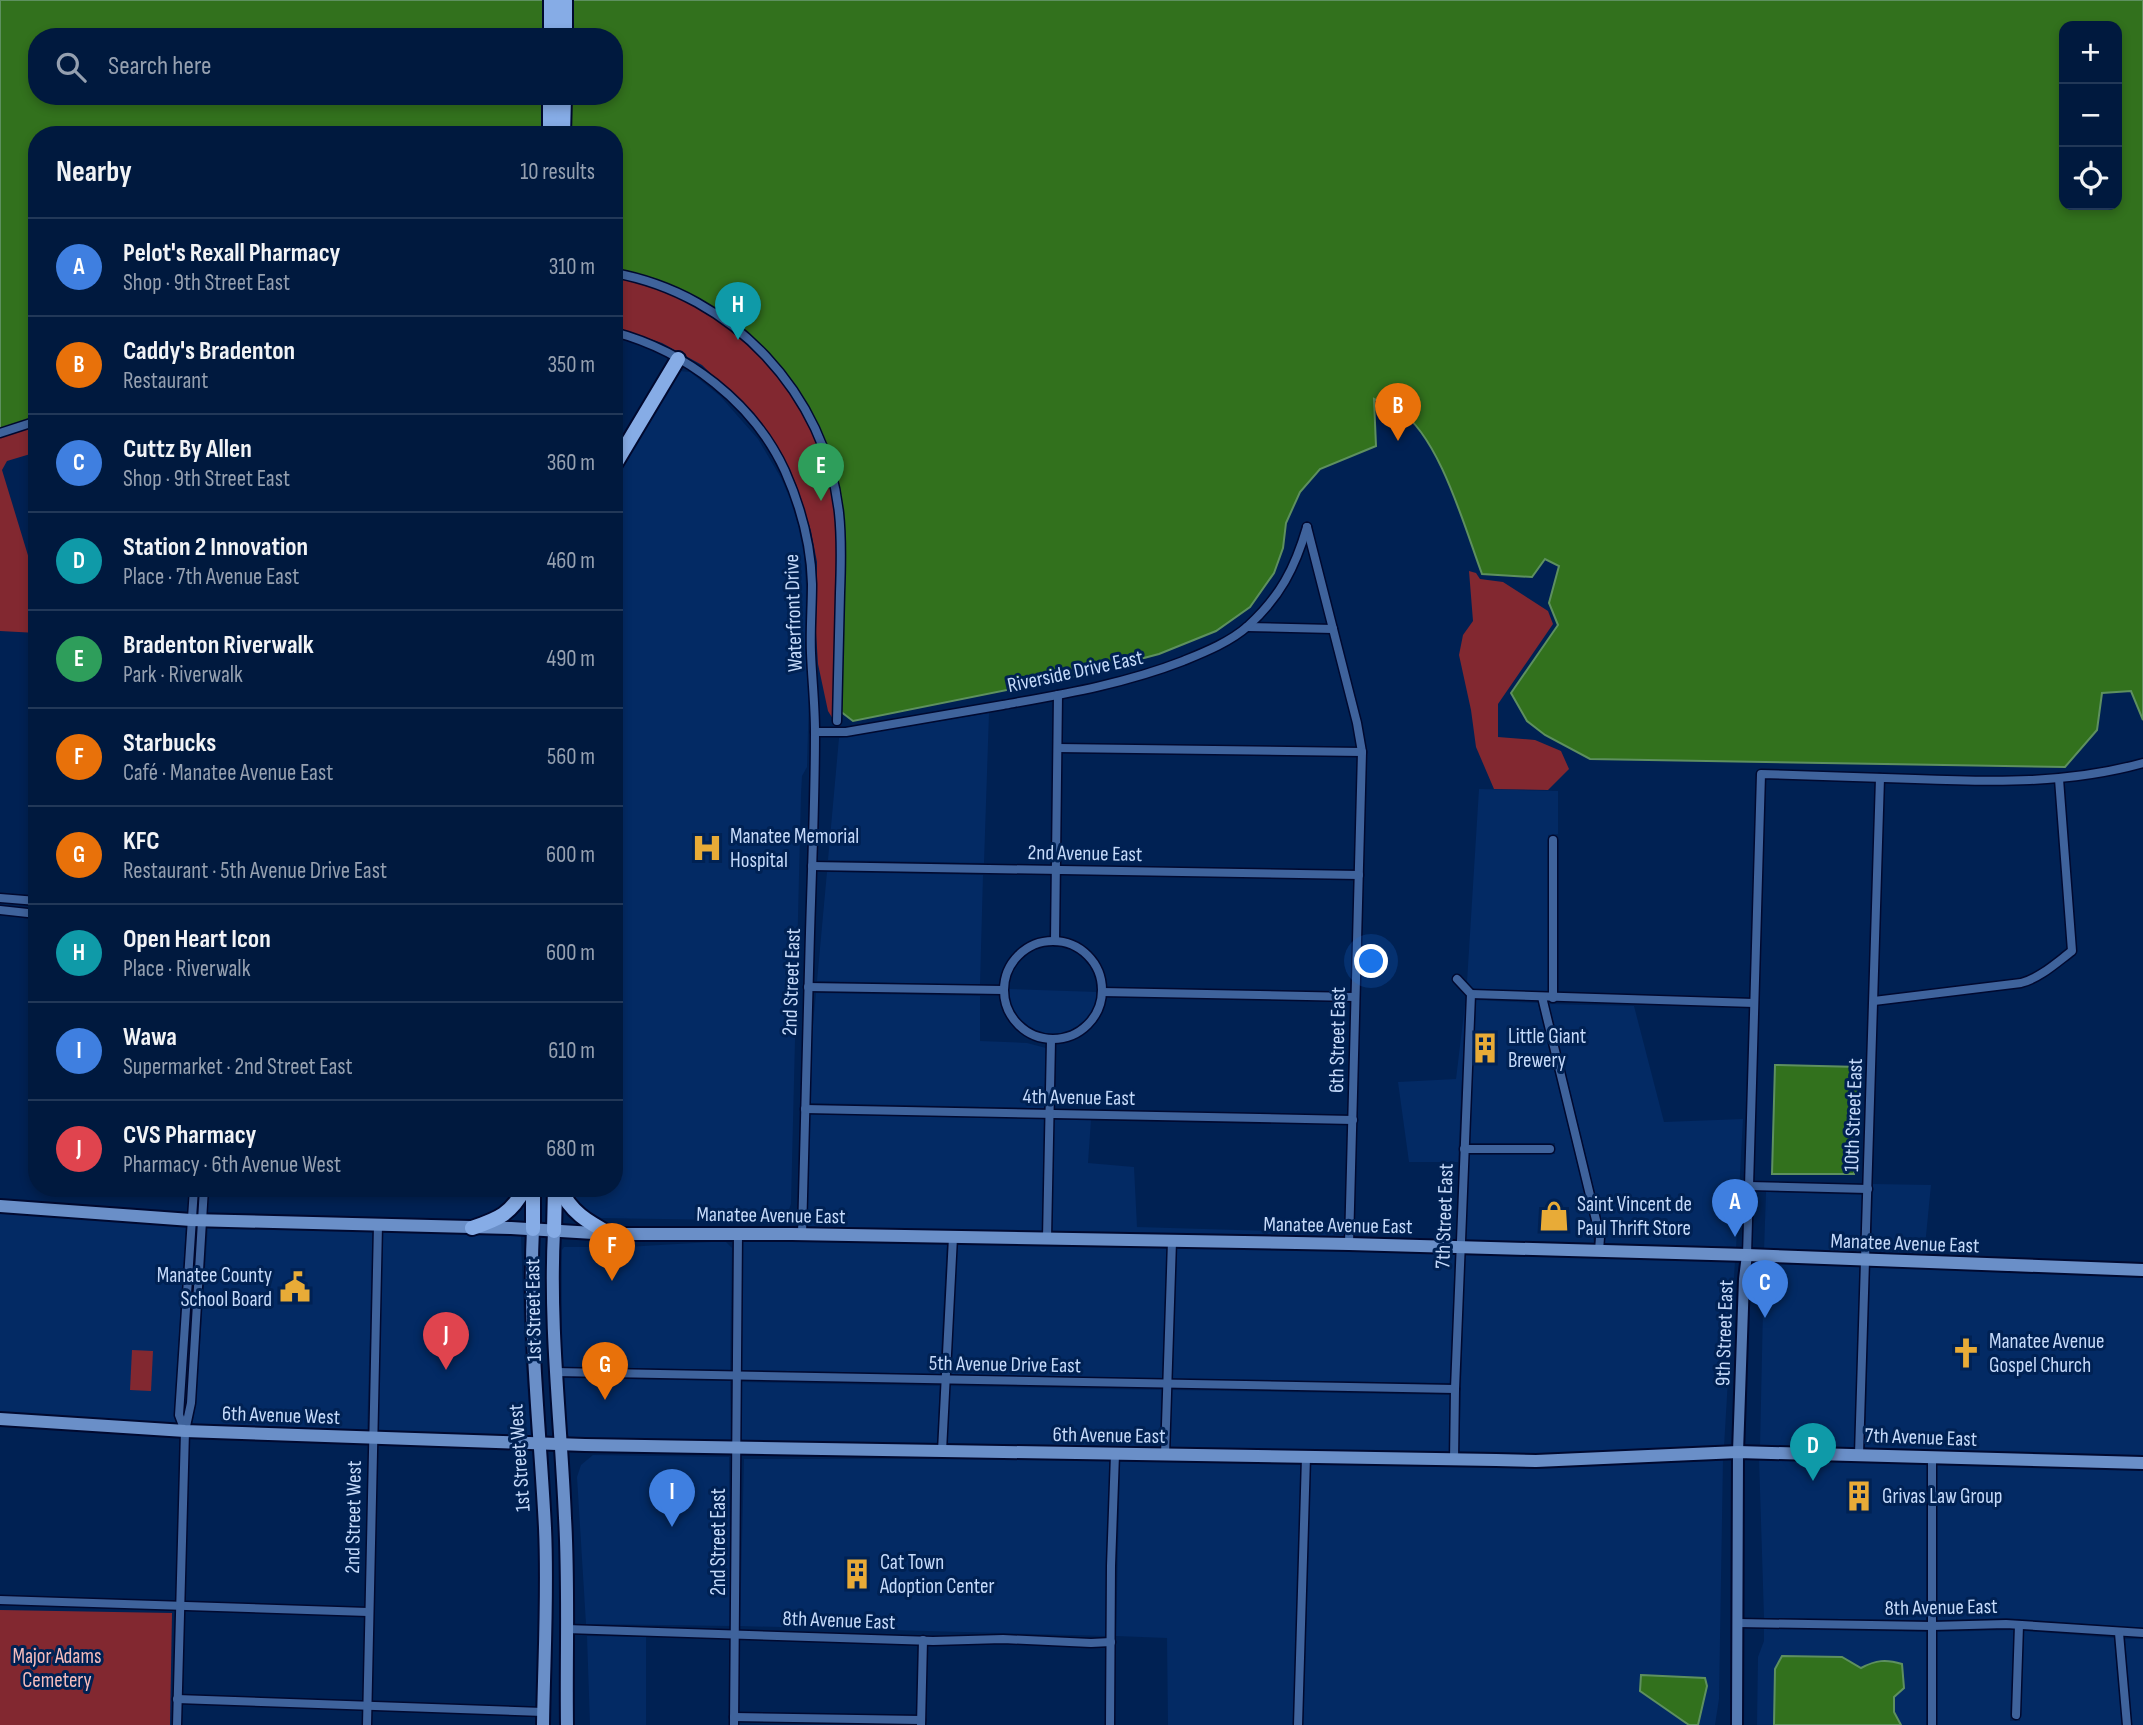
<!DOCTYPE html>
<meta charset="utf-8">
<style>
:root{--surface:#00193e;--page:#0e2649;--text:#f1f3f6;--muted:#95a0b0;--line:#223858;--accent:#0b8043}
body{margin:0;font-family:"Sofia Sans Condensed",sans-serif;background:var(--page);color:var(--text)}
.controls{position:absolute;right:21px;top:21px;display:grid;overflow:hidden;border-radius:14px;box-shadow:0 4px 10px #0003}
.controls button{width:63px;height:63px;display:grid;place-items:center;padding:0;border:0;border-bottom:2px solid var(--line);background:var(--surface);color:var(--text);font:35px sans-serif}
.you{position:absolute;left:1372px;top:962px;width:24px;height:24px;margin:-18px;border:5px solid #fff;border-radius:50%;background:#1a73e8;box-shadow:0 0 0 10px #1a73e833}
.badge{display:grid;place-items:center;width:46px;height:46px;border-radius:50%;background:var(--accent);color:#fff;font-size:23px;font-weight:700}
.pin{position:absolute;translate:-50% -58px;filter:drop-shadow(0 2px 4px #0008)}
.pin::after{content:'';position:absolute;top:37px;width:24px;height:21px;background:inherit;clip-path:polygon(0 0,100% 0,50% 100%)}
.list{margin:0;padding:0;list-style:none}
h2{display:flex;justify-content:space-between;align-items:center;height:91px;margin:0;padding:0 28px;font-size:30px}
h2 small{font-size:23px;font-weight:400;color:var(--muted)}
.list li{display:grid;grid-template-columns:46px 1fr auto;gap:21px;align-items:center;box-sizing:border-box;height:98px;padding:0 28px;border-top:2px solid var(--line)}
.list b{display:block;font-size:26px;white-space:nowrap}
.list p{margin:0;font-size:23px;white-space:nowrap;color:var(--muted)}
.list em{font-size:23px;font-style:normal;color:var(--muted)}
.icon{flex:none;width:38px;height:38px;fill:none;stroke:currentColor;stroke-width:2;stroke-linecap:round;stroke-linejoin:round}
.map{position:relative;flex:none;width:2143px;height:1725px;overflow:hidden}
.search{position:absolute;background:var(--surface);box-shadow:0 4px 10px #0003;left:28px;top:28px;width:595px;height:77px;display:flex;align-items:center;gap:18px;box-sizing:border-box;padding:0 24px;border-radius:28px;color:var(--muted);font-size:26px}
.panel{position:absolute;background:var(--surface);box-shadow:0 4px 10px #0003;left:28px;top:126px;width:595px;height:1071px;border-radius:28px}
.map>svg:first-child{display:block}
</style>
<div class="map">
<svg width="2143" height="1725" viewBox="0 0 2143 1725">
<rect width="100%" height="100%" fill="#002153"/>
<g fill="#032a64">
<path d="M679,371L690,372L720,396L758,439L781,478L790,499L798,525L804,555L806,588L805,649L809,694L807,767L802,776L801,794L791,1204L788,1212L782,1219L768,1224L723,1220L601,1218L581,1208L572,1197L569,1188H614V471Z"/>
<path d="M989,713L984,863L828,860L839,738Z"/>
<path d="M1479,789L1558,791V834L1548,835V992L1473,989L1467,982Z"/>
<path d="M827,872L983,875L980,985L817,981Z"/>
<path d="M1008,989L1098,992L1095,1007L1085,1022L1069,1033L1049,1035L1031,1030L1020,1021L1010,1004Z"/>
<path d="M816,993L980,996V1041L1027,1043L1046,1048L1044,1108L810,1103L811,1046Z"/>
<path d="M1466,996L1458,1162H1409L1398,1082L1456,1079Z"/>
<path d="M1476,1000L1538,1003L1592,1225L1594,1245L1465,1242L1468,1155L1555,1154V1143H1469Z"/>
<path d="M1549,1004L1634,1006L1664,1122L1743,1119L1736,1249L1604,1246L1602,1222Z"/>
<path d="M810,1114L1044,1119L1042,1233L807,1228Z"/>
<path d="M1054,1120H1091L1088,1163L1134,1167L1137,1227L1344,1233V1239L1052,1233Z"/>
<path d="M1873,1184L1931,1185L1924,1256L1871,1255Z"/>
<path d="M1766,1192L1863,1195L1861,1255L1764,1251Z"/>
<path d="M0,1212L186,1225L174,1415L177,1425L0,1413Z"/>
<path d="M208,1226L373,1231L367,1432L192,1426L196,1403Z"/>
<path d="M383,1231L521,1235L525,1354L531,1436L378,1432Z"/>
<path d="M743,1239L947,1242L940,1374L741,1370Z"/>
<path d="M711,1242H726L732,1248L730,1370L562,1367V1250L564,1247H626Z"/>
<path d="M957,1242L1167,1246L1162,1379L950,1375Z"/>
<path d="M1177,1246L1455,1253L1450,1383L1172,1379Z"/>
<path d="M1465,1253L1735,1261L1724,1447L1536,1455L1459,1454Z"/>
<path d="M1764,1262L1860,1266L1854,1448L1760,1447Z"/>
<path d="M1870,1267L2143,1275V1457L1865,1448Z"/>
<path d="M563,1378L730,1381L731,1442L570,1439L567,1433Z"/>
<path d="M741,1382L940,1386L937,1445L741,1442Z"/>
<path d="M950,1386L1162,1390L1160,1449L947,1446Z"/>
<path d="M1172,1390L1450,1395L1449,1454L1170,1449Z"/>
<path d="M593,1455L729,1457L730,1626L586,1624L577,1477L581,1465Z"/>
<path d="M1759,1458L1927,1462L1926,1620L1764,1618Z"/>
<path d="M744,1459H1110L1106,1636L740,1626Z"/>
<path d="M1723,1459L1719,1699L1715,1725H1698L1704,1701L1641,1675V1691L1689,1725H1303L1311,1462L1536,1466Z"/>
<path d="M1120,1460L1301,1462L1293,1725H1168L1167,1638L1116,1636Z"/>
<path d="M1937,1462L2143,1468V1628L2006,1618L1937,1620Z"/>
<path d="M1764,1629L1926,1632V1725H1901L1894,1712V1697L1861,1668L1842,1657L1782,1656L1775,1669L1774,1725H1757L1758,1657L1764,1641Z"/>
<path d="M2014,1630L2010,1721H2020L2024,1631L2114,1638L2122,1725H1937V1632Z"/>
<path d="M587,1636L646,1637V1725H590Z"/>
<path d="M2125,1639H2143V1725H2132Z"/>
</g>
<g fill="#822830">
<path d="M614,270C642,280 673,288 700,301C763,331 822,409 836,477C841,501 837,528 838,552C838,609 839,666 840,723L833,719L828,711L818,664L816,632L817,562L811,531L796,484L784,460L760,422L702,365L662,343L614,327Z"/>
<path d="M37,417V452L7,461L2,470L37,585V633L0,631V429Z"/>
<path d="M1469,571L1476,573L1480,579L1503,582L1548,611L1553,624L1498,704V737L1535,740L1561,751L1569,769L1548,790L1494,789L1476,747L1471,710L1459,655L1463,635L1473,621Z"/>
<path d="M132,1350L153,1351L151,1391L130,1390Z"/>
<path d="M0,1610L172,1613L170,1725H0Z"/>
</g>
<g fill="#32711d" stroke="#5e905f" stroke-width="2" fill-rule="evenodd">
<path d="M0,0H2143V720L2131,691L2102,693L2097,730L2065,767L1590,759L1545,735L1527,721L1511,693L1558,625L1549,603L1559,566L1545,559L1532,577L1482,574C1465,529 1440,437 1399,410C1391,406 1382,403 1374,399L1376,446L1320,469L1300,492L1286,523L1283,548L1274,573L1250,607L1216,631L1159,654L1076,676L853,721L840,711C841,665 841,619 841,572C842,551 844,529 842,508C832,416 766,328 680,291C659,281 637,276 614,270V135H37V417L0,429ZM2064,26H2117V205H2064ZM37,37H614V96H37Z"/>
<path d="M1775,1065L1860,1067L1854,1174H1772Z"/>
<path d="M1782,1656L1842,1657L1861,1668C1876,1660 1886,1659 1902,1664L1904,1688L1894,1697V1712L1901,1725H1774L1775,1669Z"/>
<path d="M1641,1675L1705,1678L1707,1686L1698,1725H1689L1640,1691Z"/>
</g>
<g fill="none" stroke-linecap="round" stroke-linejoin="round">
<g stroke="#00092f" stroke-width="11">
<g id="street">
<path d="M614,273C732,294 826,394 839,513C842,540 841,567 840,593C839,636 838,679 837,721"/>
<path d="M614,332C686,351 754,403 785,471C801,507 811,545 812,584C812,607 810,630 811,653C812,679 815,705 815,732C815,799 812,866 810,933C807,1033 805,1133 802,1234"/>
<path d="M0,433L37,421"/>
<path d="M1307,527L1357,723L1362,752L1349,1244"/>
<path d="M1247,627L1333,629"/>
<path d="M815,732H846C898,723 950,714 1003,705C1064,694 1124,684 1183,661C1205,652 1230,642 1248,626C1280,597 1295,568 1307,527"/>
<path d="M1058,748L1362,752"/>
<path d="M812,866L1359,875"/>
<path d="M0,898L37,901"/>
<path d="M0,910L37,914"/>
<circle cx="1053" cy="990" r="49"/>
<path d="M1055,941L1058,695"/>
<path d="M808,987L1003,990"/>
<path d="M1102,992L1355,997"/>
<path d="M1471,994L1754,1003"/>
<path d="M1542,997L1597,1224L1600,1237L1599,1251"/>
<path d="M1553,998V840"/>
<path d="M1874,1001L2021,983C2040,978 2056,963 2072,951L2059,779"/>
<path d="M805,1109L1353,1120"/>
<path d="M1464,1149H1550"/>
<path d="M1749,1186L1868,1189"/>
<path d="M1047,1238L1051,1040"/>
<path d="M1747,1255L1761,774C1812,776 1864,777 1915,779C1992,782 2068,784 2143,763"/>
<path d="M555,1372L1455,1389"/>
<path d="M185,1431L179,1415L194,1188"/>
<path d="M942,1451L953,1237"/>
<path d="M1859,1454L1880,778"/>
<path d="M1165,1455L1172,1241"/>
<path d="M1454,1460L1455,1389L1471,994L1457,979"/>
<path d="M0,1600L368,1612"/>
<path d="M1738,1623L1932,1626L2006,1624L2143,1633"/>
<path d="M566,1629L933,1641L1003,1639L1091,1643L1111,1642"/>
<path d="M2119,1633L2127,1725"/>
<path d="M177,1699L543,1712"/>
<path d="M2016,1715L2019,1625"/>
<path d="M734,1717L921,1720"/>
<path d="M177,1725L185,1431L191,1403L204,1188"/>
<path d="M367,1725L378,1225"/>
<path d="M734,1725L738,1233"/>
<path d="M921,1725L923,1640"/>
<path d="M1110,1725L1111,1566L1115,1454"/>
<path d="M1298,1725L1306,1457"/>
<path d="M1932,1725V1456"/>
</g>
</g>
<g stroke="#00092f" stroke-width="14">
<path id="secondary" d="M1737,1725L1738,1452L1744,1279L1747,1255"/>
</g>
<g stroke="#00092f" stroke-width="16">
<g id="primary">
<path d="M0,1206L191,1220L511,1228L610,1234H792L1349,1244L1747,1255L2143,1270"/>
<path d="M533,1229C528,1329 540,1428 545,1528C548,1593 544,1659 543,1725"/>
<path d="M554,1231C549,1327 561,1422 565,1518C569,1586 566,1656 567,1725"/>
<path d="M0,1419L185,1431L585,1445L1496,1460L1536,1461L1738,1452L2143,1463"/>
</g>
</g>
<g stroke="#00092f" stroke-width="18">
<g id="highway">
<path d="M551,37V0"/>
<path d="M565,37V0"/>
<path d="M550,135V96"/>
<path d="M563,135L564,96"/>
<path d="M614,466L678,359"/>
<path d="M560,1188C570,1212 588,1222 610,1234"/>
<path d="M472,1228C499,1219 511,1214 525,1188"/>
<path d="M533,1229V1188"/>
<path d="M554,1231L555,1188"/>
</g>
</g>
<use href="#street" stroke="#3f639c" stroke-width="8"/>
<use href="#secondary" stroke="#5479b2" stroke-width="10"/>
<use href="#primary" stroke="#6a8fc8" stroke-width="12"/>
<use href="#highway" stroke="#86ace6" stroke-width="14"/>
</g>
<defs>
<g id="hospital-bare" transform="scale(2.415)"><path d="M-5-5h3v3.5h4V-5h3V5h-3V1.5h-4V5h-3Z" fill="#e8ab37" stroke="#002153" stroke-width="2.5" paint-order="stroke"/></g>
<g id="building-bare" transform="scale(2.415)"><path d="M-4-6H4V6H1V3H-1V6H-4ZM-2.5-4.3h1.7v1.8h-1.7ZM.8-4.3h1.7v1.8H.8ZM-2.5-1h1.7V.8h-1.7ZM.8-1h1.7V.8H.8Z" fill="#e8ab37" stroke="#002153" stroke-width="2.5" paint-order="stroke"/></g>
<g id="shop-bare" transform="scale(2.415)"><path d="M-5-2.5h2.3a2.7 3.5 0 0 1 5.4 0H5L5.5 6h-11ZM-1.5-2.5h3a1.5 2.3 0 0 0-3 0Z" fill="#e8ab37" stroke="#002153" stroke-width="2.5" paint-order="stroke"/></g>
<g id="civic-bare" transform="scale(2.415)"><path d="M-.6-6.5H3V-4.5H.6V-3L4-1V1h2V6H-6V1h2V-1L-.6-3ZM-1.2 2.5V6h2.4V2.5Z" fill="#e8ab37" stroke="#002153" stroke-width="2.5" paint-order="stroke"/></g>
<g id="church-bare" transform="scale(2.415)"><path d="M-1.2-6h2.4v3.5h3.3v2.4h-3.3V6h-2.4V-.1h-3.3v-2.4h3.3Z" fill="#e8ab37" stroke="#002153" stroke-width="2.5" paint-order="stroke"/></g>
</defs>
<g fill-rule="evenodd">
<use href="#hospital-bare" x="707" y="848"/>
<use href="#building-bare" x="1485" y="1048"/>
<use href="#shop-bare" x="1554" y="1216"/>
<use href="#civic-bare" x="295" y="1287"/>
<use href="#church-bare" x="1966" y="1353"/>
<use href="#building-bare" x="1859" y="1496"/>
<use href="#building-bare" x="857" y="1574"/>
</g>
<g text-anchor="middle" stroke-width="6" stroke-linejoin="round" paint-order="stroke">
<g font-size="21" fill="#c5dafa" stroke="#002153">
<text transform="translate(793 613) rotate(-92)" y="7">Waterfront Drive</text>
<text transform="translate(1075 671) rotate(-12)" y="7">Riverside Drive East</text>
<text transform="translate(1085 853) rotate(1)" y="7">2nd Avenue East</text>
<text transform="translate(791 982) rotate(-88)" y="7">2nd Street East</text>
<text transform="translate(1337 1040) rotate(-89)" y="7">6th Street East</text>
<text transform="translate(1079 1097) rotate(1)" y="7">4th Avenue East</text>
<text transform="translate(1853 1115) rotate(-88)" y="7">10th Street East</text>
<text transform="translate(771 1215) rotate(1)" y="7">Manatee Avenue East</text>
<text transform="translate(1444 1216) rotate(-88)" y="7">7th Street East</text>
<text transform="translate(1338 1225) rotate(1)" y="7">Manatee Avenue East</text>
<text transform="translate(1905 1243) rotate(2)" y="7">Manatee Avenue East</text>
<text transform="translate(533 1310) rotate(-91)" y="7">1st Street East</text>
<text transform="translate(1724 1333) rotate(-88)" y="7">9th Street East</text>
<text transform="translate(1005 1364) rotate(1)" y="7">5th Avenue Drive East</text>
<text transform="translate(281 1415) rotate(2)" y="7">6th Avenue West</text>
<text transform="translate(1109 1435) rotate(1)" y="7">6th Avenue East</text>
<text transform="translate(1921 1437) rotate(2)" y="7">7th Avenue East</text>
<text transform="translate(519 1458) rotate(-94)" y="7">1st Street West</text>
<text transform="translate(353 1517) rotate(-89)" y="7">2nd Street West</text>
<text transform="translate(718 1542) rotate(-90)" y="7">2nd Street East</text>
<text transform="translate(1941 1607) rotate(-1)" y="7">8th Avenue East</text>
<text transform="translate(839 1620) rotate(2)" y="7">8th Avenue East</text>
</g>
<g font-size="21" fill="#c5dafa" stroke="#002153" text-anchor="start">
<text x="730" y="843">Manatee Memorial<tspan x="730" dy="24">Hospital</tspan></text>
<text x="1508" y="1043">Little Giant<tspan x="1508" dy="24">Brewery</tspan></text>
<text x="1577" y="1211">Saint Vincent de<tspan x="1577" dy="24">Paul Thrift Store</tspan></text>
<text x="272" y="1282" text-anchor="end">Manatee County<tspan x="272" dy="24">School Board</tspan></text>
<text x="1989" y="1348">Manatee Avenue<tspan x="1989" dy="24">Gospel Church</tspan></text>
<text x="1882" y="1503">Grivas Law Group</text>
<text x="880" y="1569">Cat Town<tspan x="880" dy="24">Adoption Center</tspan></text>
</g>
<g font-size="21" fill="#f5bcbc" stroke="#002153">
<text x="57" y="1663">Major Adams<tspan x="57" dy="24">Cemetery</tspan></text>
</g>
</g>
</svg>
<div class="controls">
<button>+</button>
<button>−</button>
<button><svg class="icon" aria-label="locate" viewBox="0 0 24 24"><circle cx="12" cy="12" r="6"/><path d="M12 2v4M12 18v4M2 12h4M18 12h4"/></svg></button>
</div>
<div class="you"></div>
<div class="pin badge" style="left:1735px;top:1237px;background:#3f7fe0">A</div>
<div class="pin badge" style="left:1398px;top:441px;background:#e8710a">B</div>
<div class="pin badge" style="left:1765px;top:1318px;background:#3f7fe0">C</div>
<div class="pin badge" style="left:1813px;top:1481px;background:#0f9aa8">D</div>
<div class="pin badge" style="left:821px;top:501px;background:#2e9e5b">E</div>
<div class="pin badge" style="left:612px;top:1281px;background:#e8710a">F</div>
<div class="pin badge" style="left:605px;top:1400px;background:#e8710a">G</div>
<div class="pin badge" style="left:738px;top:340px;background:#0f9aa8">H</div>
<div class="pin badge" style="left:672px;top:1527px;background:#3f7fe0">I</div>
<div class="pin badge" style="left:446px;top:1370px;background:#e0444e">J</div>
<div class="search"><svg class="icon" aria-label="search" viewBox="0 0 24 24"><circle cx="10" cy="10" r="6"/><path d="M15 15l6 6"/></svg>Search here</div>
<section class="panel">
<h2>Nearby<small>10 results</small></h2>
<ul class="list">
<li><span class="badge" style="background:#3f7fe0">A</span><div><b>Pelot's Rexall Pharmacy</b><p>Shop · 9th Street East</p></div><em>310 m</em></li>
<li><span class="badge" style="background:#e8710a">B</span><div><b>Caddy's Bradenton</b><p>Restaurant</p></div><em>350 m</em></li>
<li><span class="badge" style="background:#3f7fe0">C</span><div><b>Cuttz By Allen</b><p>Shop · 9th Street East</p></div><em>360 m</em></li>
<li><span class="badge" style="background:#0f9aa8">D</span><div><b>Station 2 Innovation</b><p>Place · 7th Avenue East</p></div><em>460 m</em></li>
<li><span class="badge" style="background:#2e9e5b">E</span><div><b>Bradenton Riverwalk</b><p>Park · Riverwalk</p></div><em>490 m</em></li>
<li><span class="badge" style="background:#e8710a">F</span><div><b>Starbucks</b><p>Café · Manatee Avenue East</p></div><em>560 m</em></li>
<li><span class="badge" style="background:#e8710a">G</span><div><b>KFC</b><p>Restaurant · 5th Avenue Drive East</p></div><em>600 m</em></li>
<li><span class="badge" style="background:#0f9aa8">H</span><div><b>Open Heart Icon</b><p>Place · Riverwalk</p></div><em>600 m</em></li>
<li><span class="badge" style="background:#3f7fe0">I</span><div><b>Wawa</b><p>Supermarket · 2nd Street East</p></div><em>610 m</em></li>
<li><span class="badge" style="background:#e0444e">J</span><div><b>CVS Pharmacy</b><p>Pharmacy · 6th Avenue West</p></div><em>680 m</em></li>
</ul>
</section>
</div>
